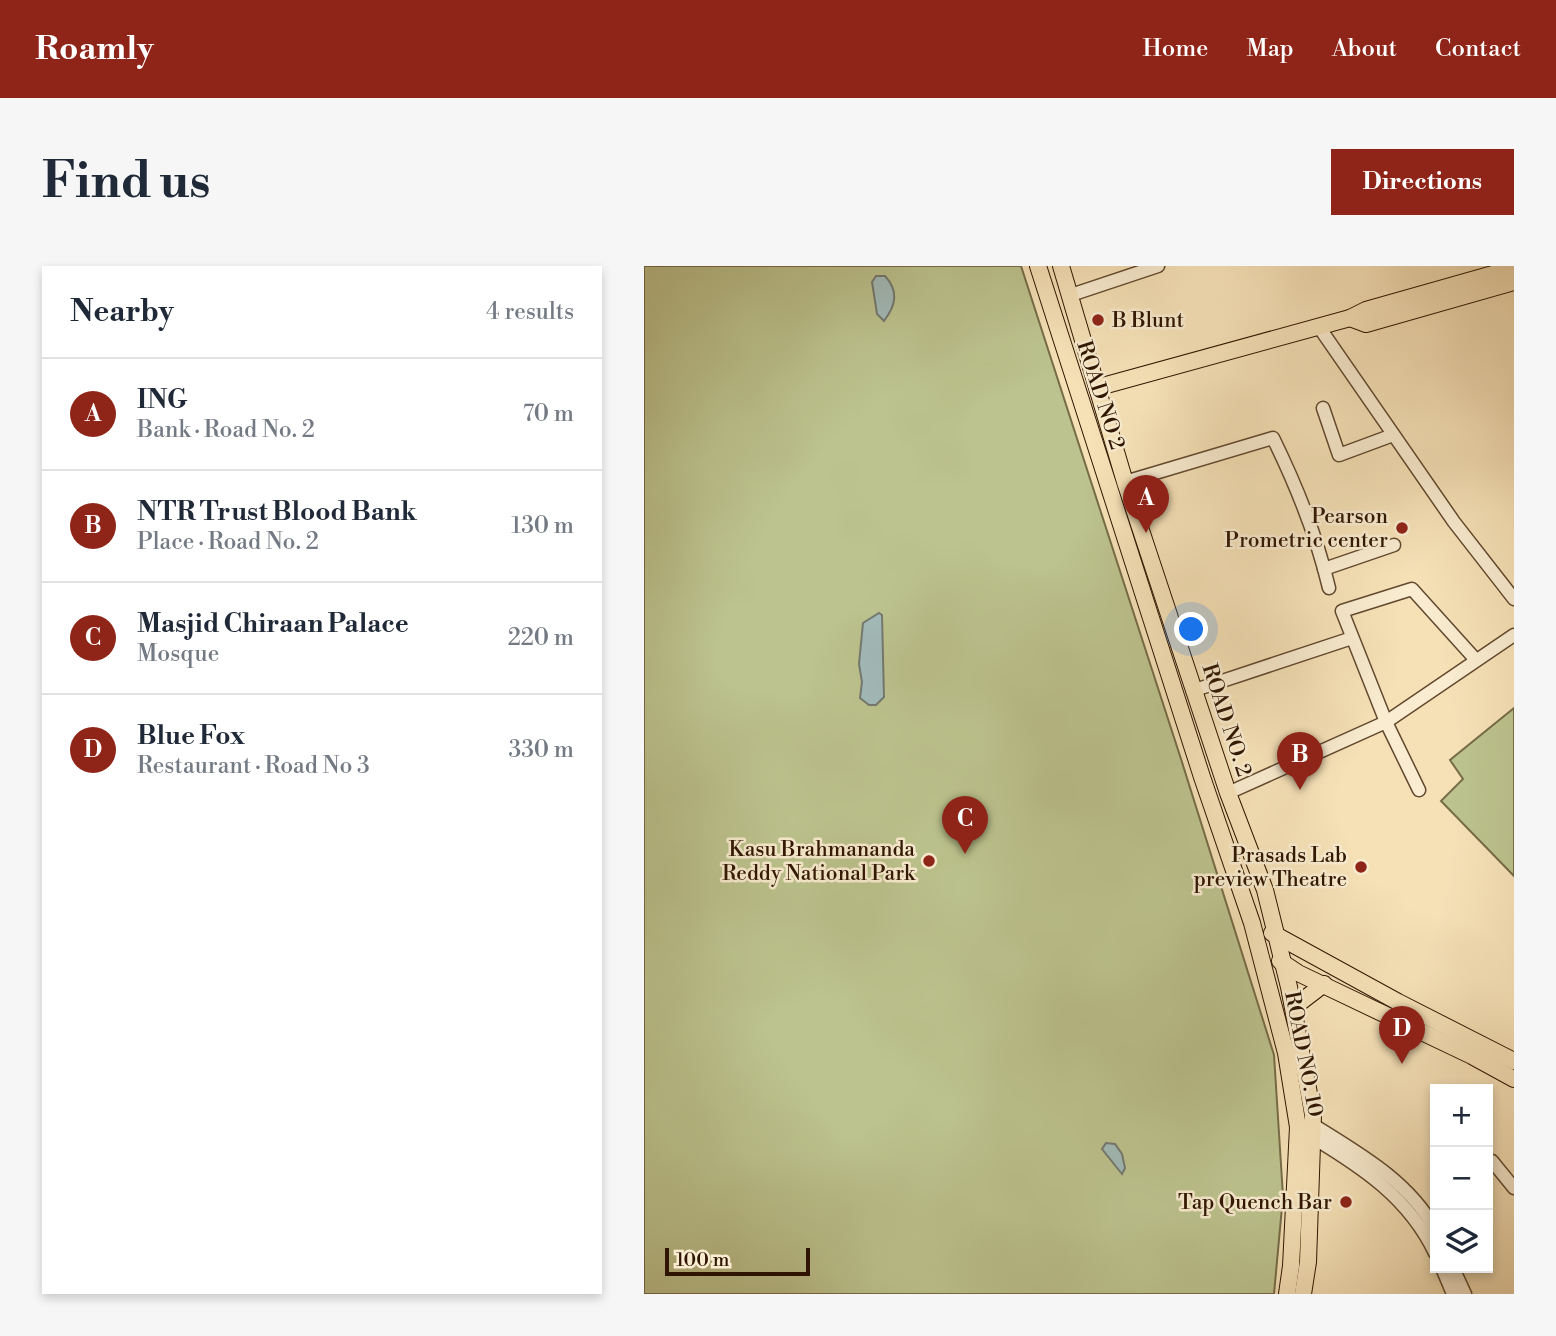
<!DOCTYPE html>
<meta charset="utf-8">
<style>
:root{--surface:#fff;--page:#f6f6f7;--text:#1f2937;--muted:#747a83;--line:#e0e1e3;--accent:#8f2418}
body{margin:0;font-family:"Libre Bodoni",serif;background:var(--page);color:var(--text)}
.controls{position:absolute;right:21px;bottom:21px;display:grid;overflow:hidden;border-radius:0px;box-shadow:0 4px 10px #0003}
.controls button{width:63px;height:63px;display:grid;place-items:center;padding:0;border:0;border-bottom:2px solid var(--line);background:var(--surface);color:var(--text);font:35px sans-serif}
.scale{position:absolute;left:21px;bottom:18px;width:145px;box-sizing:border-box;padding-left:7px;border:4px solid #2f1501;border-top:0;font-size:19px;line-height:24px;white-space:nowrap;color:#2f1501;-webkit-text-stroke:5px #f9ecd0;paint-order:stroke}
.you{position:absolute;left:548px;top:364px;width:24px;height:24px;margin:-18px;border:5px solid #fff;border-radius:50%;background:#1a73e8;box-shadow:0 0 0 10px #1a73e833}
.badge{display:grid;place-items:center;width:46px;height:46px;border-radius:50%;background:var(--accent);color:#fff;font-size:23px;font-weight:700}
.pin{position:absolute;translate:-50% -58px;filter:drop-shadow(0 2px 4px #0008)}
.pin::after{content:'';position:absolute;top:37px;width:24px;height:21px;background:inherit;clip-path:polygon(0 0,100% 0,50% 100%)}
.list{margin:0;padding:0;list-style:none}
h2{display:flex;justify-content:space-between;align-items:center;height:91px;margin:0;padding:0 28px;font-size:30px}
h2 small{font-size:23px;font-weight:400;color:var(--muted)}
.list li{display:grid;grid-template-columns:46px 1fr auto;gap:21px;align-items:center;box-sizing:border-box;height:112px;padding:0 28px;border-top:2px solid var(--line)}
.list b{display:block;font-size:26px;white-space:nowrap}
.list p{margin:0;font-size:23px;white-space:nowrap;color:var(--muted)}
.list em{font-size:23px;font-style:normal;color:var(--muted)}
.icon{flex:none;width:38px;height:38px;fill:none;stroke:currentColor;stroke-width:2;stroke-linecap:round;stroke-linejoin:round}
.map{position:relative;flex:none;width:870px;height:1028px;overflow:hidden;border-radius:0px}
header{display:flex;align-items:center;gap:42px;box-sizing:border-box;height:98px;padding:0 35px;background:var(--accent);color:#fff}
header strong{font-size:33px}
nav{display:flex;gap:38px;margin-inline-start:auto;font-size:24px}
.intro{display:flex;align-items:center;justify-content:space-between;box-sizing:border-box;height:168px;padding:0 42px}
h1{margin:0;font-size:49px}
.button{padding:18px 32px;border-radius:0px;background:var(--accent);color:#fff;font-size:24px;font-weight:700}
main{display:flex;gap:42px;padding:0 42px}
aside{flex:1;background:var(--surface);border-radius:0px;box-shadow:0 4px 10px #0003}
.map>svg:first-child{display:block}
</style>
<header>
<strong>Roamly</strong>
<nav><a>Home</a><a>Map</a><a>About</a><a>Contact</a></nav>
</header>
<div class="intro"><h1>Find us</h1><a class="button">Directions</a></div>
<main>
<aside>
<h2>Nearby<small>4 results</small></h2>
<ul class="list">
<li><span class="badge">A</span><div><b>ING</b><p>Bank · Road No. 2</p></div><em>70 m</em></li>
<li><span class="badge">B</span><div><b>NTR Trust Blood Bank</b><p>Place · Road No. 2</p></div><em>130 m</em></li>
<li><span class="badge">C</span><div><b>Masjid Chiraan Palace</b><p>Mosque</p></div><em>220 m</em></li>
<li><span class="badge">D</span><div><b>Blue Fox</b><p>Restaurant · Road No 3</p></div><em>330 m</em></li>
</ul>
</aside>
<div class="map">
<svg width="870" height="1028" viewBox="0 0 870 1028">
<rect width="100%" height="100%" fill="#f6e1b7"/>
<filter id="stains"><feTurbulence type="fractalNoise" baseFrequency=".00286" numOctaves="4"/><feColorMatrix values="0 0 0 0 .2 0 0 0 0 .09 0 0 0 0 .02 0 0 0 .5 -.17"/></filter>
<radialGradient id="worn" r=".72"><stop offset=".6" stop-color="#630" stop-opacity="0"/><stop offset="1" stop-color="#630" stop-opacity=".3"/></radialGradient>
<g fill="#bcc38e" stroke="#766c48" stroke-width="2">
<path d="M0,0H377L537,493L630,789L639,930L630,1028H0Z"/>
<path d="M870,442V610L797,535L819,513L806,494Z"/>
</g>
<g fill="#a2bbba" stroke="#747970" stroke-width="2">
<path d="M232,10H241C255,25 252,39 240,55L233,48L228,16Z"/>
<path d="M235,347L238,349L240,431L232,439H225L216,432L218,416L215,398L219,357Z"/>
<path d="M462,877L471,878L478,888L481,902L478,908L458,883Z"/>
</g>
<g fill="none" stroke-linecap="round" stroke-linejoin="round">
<g stroke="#61482e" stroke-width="15">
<g id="minor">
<path d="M427,29L514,0"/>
<path d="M675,61L810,256L870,333"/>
<path d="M679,142L695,189L749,169"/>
<path d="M481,216L629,172C652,219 673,271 685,322"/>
<path d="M680,303L750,279"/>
<path d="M551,424L708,372"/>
<path d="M775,524L742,456L698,345L768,323L832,394"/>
<path d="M584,527L742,456L870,369"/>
<path d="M668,858C714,887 764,914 791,963"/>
<path d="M668,871C718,901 765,932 791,987"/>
<path d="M848,895L870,922"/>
<path d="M798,1002L809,1028"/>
<path d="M809,1002L821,1028"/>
</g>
</g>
<g stroke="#2f1501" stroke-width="18">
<g id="major">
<path d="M394,0L558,511L608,657L642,787L654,861L647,1000L643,1028"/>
<path d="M417,0L481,216L584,527L621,624L645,721L669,849L664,996L659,1028"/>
<path d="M706,52L722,58L870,16"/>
<path d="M455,121L706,52L722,44L870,2"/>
<path d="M628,667L754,736L870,795"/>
<path d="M636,695L654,707L828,790L870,813"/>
<path d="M650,741L680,718"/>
</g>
</g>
<use href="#minor" stroke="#f9ecd0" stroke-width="12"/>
<use href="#major" stroke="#f6e1b7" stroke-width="16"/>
</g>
<g fill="#8f2418" stroke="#f9ecd0" stroke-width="2.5">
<circle cx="454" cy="54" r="7"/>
<circle cx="758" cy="262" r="7"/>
<circle cx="285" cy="595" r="7"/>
<circle cx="717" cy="601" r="7"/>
<circle cx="702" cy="936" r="7"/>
</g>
<g text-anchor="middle" stroke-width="5" stroke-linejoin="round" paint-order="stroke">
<g font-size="21" fill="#2f1501" stroke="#f9ecd0" text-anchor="end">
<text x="468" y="61" text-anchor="start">B Blunt</text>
<text x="744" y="257">Pearson<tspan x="744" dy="24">Prometric center</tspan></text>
<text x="271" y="590">Kasu Brahmananda<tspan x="271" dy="24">Reddy National Park</tspan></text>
<text x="703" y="596">Prasads Lab<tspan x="703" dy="24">preview Theatre</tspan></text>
<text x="688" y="943">Tap Quench Bar</text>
</g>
<g font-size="21" fill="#2f1501" stroke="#f9ecd0">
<text transform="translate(457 129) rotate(72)" y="7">ROAD NO 2</text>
<text transform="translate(583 454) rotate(72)" y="7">ROAD NO. 2</text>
<text transform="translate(660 788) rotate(79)" y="7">ROAD NO. 10</text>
</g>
</g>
<rect width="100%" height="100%" filter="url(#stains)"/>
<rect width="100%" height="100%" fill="url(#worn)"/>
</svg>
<div class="controls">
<button>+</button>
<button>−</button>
<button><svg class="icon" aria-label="layers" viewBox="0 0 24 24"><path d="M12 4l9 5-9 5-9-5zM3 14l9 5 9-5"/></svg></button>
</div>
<div class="scale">100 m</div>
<div class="you"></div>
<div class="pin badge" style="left:502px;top:267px">A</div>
<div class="pin badge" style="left:656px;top:524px">B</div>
<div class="pin badge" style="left:321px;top:588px">C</div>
<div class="pin badge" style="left:758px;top:798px">D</div>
</div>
</main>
